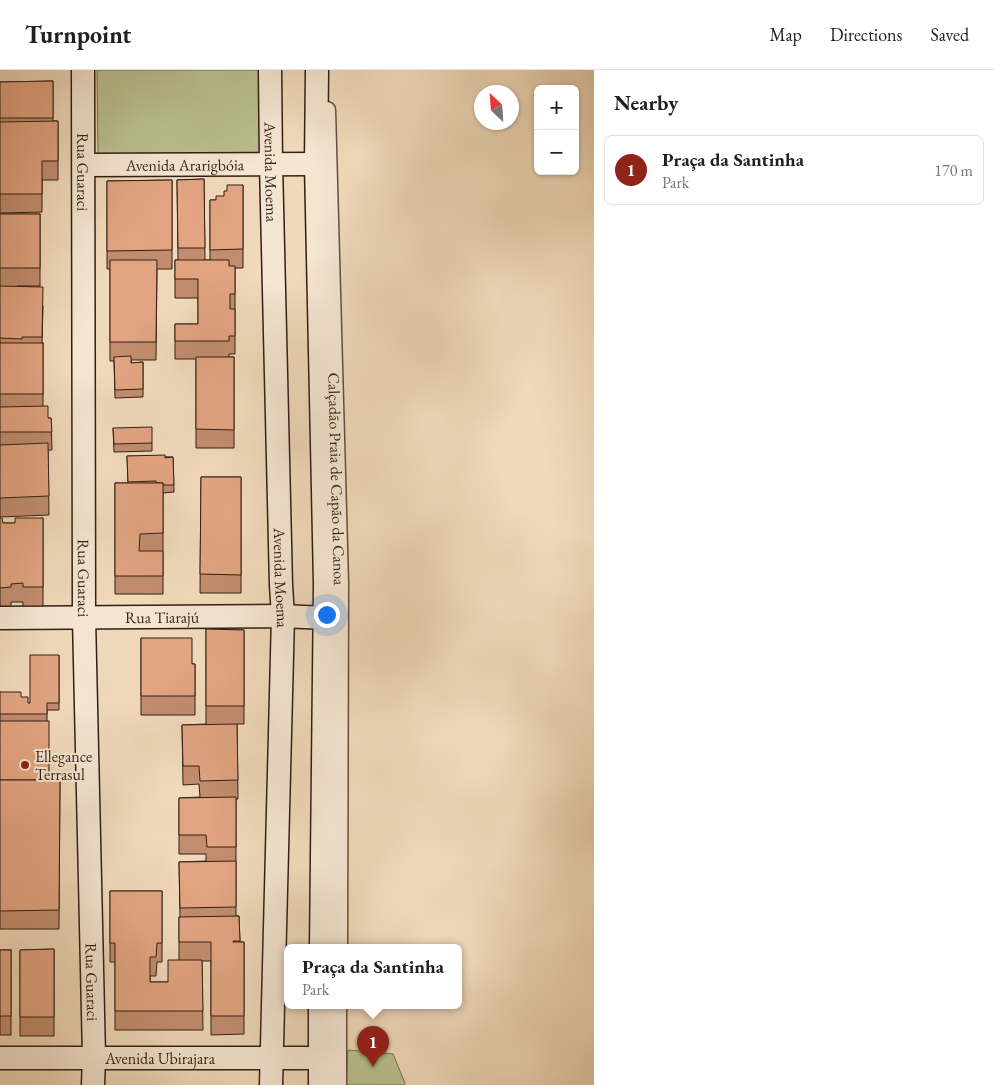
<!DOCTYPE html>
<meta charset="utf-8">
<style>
:root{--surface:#fff;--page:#f2f2f2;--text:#202124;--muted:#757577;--line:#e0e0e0;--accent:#8f2418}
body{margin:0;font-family:"EB Garamond",serif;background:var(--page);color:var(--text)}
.controls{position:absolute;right:15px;top:15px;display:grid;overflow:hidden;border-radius:8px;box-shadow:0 1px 4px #0004}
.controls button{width:45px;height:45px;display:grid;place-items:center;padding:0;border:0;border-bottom:1px solid var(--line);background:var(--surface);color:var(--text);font:25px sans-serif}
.compass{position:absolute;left:474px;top:15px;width:45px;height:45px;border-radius:50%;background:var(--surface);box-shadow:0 1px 4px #0004;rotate:335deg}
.you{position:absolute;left:326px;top:544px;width:18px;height:18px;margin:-12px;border:4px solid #fff;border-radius:50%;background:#1a73e8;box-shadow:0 0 0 8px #1a73e833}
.badge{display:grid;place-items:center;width:32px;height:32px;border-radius:50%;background:var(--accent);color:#fff;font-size:16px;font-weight:700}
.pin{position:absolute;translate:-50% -41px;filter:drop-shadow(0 1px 2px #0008)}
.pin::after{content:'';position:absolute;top:26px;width:18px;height:15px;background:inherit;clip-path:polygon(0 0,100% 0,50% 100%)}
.popup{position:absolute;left:284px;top:874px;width:178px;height:65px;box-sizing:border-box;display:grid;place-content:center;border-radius:8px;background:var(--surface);filter:drop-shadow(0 1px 4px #0005);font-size:16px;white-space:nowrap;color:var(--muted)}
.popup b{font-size:19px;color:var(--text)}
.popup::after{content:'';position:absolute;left:50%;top:100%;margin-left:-10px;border:10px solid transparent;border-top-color:var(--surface)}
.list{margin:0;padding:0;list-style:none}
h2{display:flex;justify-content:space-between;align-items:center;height:65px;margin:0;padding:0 20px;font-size:21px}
h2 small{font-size:16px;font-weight:400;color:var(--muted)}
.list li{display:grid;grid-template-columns:32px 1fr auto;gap:15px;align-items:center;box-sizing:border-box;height:70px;margin:0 10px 10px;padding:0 10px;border:1px solid var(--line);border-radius:8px}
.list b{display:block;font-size:19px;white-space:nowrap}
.list p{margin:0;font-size:16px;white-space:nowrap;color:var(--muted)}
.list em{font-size:16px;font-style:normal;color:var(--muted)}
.map{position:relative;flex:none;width:594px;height:1015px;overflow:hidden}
header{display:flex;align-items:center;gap:30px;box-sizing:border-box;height:70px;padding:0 25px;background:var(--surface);border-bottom:1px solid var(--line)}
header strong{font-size:24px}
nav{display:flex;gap:28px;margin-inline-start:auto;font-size:18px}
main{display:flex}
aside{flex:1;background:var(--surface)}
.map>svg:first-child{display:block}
</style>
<header>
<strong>Turnpoint</strong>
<nav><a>Map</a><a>Directions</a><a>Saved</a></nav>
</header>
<main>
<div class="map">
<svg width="594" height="1015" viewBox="0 0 594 1015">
<rect width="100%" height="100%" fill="#f0d9ba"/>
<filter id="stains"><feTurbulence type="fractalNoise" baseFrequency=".004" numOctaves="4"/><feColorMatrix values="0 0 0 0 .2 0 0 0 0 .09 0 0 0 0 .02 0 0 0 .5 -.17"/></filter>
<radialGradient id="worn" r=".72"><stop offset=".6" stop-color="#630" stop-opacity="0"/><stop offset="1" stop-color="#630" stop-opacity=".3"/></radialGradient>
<g fill="#babf8f" stroke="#766f52">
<path d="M97,0H262L264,86L98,85Z"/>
<path d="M348,980L393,984L405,1013L404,1015H346Z"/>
</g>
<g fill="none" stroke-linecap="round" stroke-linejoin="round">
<g stroke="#624e3e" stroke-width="19">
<g id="street">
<path id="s1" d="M327,40L340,514L339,878"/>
<path d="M338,1015V936"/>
</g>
</g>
<g stroke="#321f15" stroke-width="25">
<g id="secondary">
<path id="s2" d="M83,0L84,548L94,987L93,1015"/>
<path id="s3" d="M270,0L271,94L281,515L283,546L271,1015"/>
<path d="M317,0L316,94L325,514L321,878"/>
<path id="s4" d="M84,95L316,94"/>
<path id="s5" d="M0,548L283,546L325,548"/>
<path id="s6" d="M0,988H320"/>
<path d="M320,1015V936"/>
</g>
</g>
<use href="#street" stroke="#f5e6d2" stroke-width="16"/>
<use href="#secondary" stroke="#f5e6d2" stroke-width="22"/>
</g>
<g fill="#c28d6f" stroke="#321f15">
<path d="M53,11V51H58V110H42V142L0,143V12Z"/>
<path d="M204,109L205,190H210V130H216L224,126L227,121L243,115V198H235V284H229V287H234V378H196V289H175V254H198V228H175V190H178L177,110Z"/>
<path d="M172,110V199H157L156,290H131V293L143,292V327L115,328L114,291H110V199H107V111Z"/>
<path d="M0,144H40V216H17L43,236L42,273H43V336L48,348H51L52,380H48L49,445L0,447Z"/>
<path d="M113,358L152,373V381L114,382Z"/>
<path d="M127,386L173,387L174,422L163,423V524H115V413H128Z"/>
<path d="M201,407H241V523H200Z"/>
<path d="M0,448L3,453H15L43,448V536H23V532H11V536H0Z"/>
<path d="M206,559L244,560V654H237L238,729H236V846H239L240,872H244V964L211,965V891H202L203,960H115V892H110V821H162V892H157L156,906H150V912H168L179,890V847H180L179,792L206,791V784H179V728L200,727L199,714L183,715L182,655L206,654Z"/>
<path d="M141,568L192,594H195V645H141Z"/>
<path d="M59,585V640H47V651L49,710H60L59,859H0V622L21,627L28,633H30Z"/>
<path d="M54,879V966H20V880Z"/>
<rect x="0" y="880" width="11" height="85"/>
</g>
<g fill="#e2a481" stroke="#321f15">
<path d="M53,11V48H0V12Z"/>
<path d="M58,51V91H42V124H0V52Z"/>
<path d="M204,109L205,178H178L177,110Z"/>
<path d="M172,110V180L107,181V111Z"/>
<path d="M227,115H243V179L210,180V130H216V126H224V121H227Z"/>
<rect x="0" y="144" width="40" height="54"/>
<path d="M110,190H157L156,272H110Z"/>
<path d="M175,190H229V196H235V224H230V239H235V266H229V271H175V254H198V209H175Z"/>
<path d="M0,216L43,217L42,267H22V269L0,268Z"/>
<rect x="0" y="273" width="43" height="51"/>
<path d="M131,286V293L143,292V319L115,320L114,287Z"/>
<path d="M196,287H234V360L196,359Z"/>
<path d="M48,336V348H51L52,362H0V337Z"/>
<path d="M152,357V373L114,374L113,358Z"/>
<path d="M48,373L49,426L0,428V375Z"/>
<path d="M165,385V388L173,387L174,415H163V413H157L156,411L128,412L127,386Z"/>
<path d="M201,407H241V505L200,504Z"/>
<path d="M115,413H163V463L140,464L139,481H163V506H115Z"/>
<path d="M0,448H2L3,453H15V448H43V517H23V513L11,514V517L0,518Z"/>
<path d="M206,559L244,560V636H206Z"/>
<path d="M141,568H192V594H195V626H141Z"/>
<path d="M30,585H59V633H47V644H0V622H21V627H28V633H30Z"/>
<rect x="0" y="651" width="49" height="59"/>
<path d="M237,654L238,710L200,711L199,696H183L182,655Z"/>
<path d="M0,710H60L59,840L0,841Z"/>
<path d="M236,727V777H207L206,765H179V728Z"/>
<path d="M236,791V837L180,838L179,792Z"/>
<path d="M110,821H162V873H157L156,887H150V912H168V890H202L203,941H115V873H110Z"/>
<path d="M239,846L240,871H233V872H244V946H211V872H179V847Z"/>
<path d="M54,879V947H20V880Z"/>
<rect x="0" y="880" width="11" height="66"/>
</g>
<circle fill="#8f2418" stroke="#f5e6d2" stroke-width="2" cx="25" cy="695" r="5"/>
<g text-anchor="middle" stroke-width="4" stroke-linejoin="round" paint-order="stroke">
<g font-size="16" fill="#321f15" stroke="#f5e6d2">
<text dy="6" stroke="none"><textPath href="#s4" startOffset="101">Avenida Ararigbóia</textPath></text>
<text dy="6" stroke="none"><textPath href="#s2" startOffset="102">Rua Guaraci</textPath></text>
<text dy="6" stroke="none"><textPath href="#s3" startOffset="102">Avenida Moema</textPath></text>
<text dy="6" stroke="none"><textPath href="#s1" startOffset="369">Calçadão Praia de Capão da Canoa</textPath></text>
<text dy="6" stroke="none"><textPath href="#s2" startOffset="508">Rua Guaraci</textPath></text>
<text dy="6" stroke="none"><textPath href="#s3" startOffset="508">Avenida Moema</textPath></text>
<text dy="6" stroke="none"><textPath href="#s5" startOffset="162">Rua Tiarajú</textPath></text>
<text dy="6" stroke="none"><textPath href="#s2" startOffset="912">Rua Guaraci</textPath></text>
<text dy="6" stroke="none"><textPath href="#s6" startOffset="160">Avenida Ubirajara</textPath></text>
</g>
<g font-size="16" fill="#321f15" stroke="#f5e6d2" text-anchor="start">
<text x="35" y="692">Ellegance<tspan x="35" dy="18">Terrasul</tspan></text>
</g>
</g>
<rect width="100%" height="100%" filter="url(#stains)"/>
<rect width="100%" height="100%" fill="url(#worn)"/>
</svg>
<div class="controls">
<button>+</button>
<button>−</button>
</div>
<svg class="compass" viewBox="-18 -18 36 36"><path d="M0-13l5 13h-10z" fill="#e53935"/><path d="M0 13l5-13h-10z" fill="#757577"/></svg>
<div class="you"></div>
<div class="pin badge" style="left:373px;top:997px">1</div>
<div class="popup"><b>Praça da Santinha</b>Park</div>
</div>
<aside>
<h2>Nearby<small></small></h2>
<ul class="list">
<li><span class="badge">1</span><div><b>Praça da Santinha</b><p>Park</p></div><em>170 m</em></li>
</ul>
</aside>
</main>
